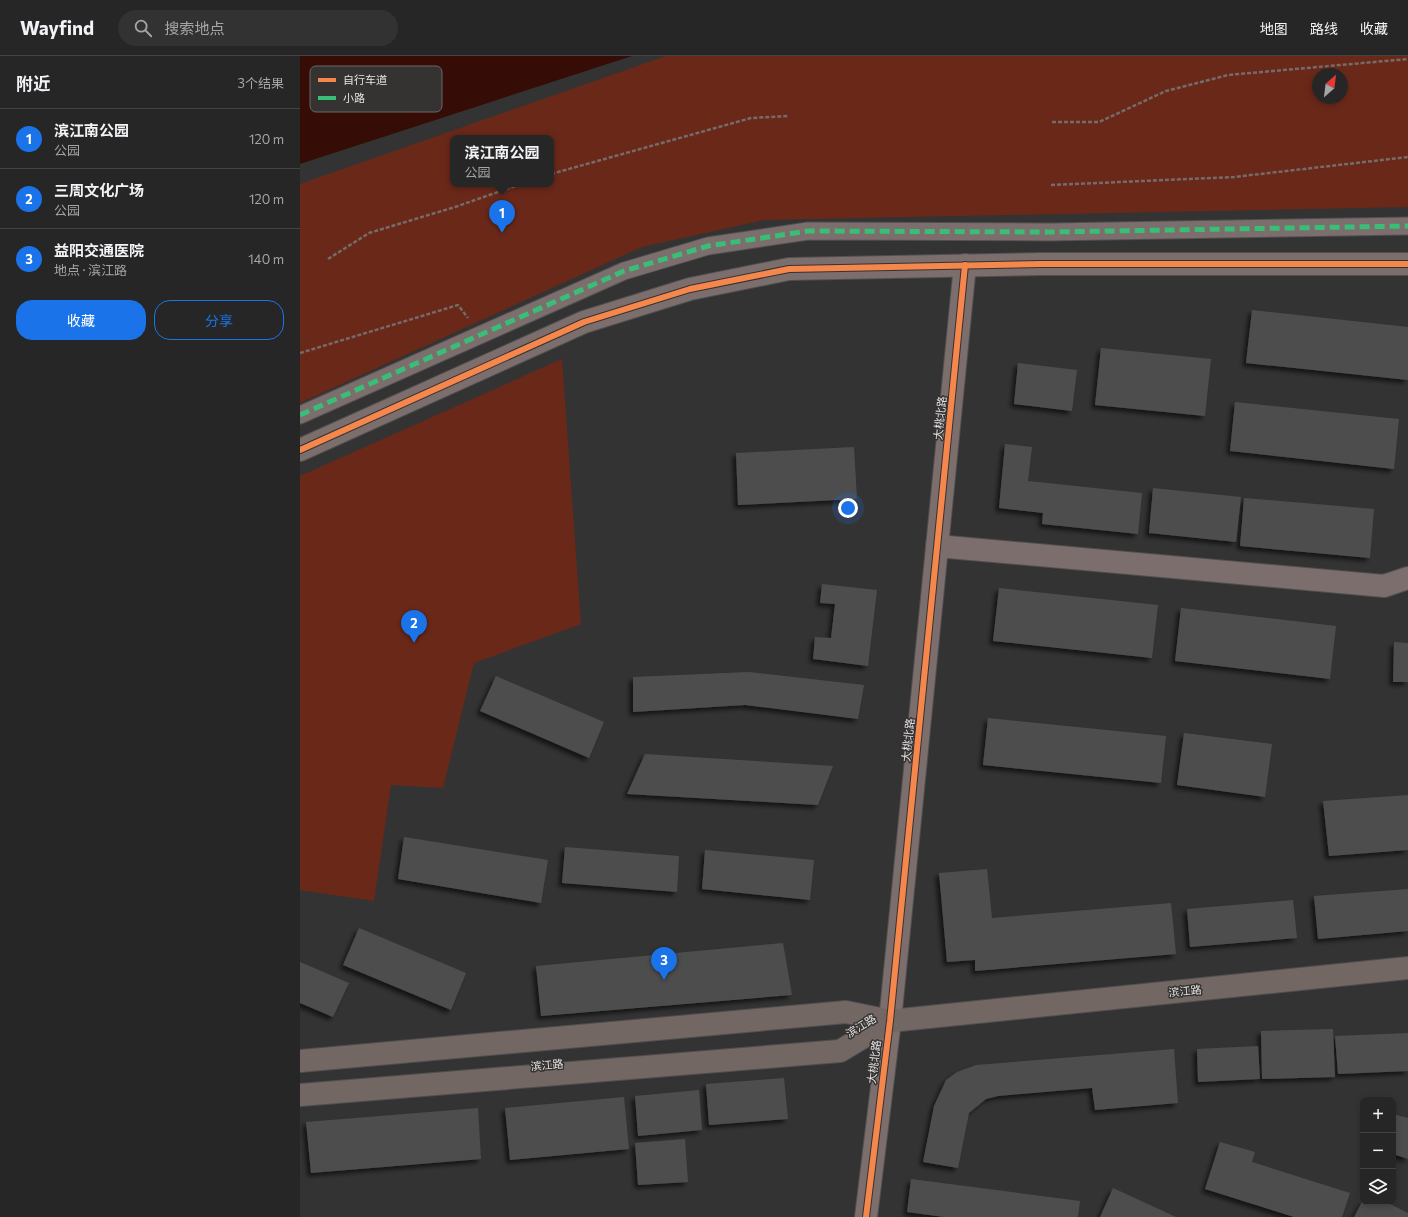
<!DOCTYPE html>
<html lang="zh">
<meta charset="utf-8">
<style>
:root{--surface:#272626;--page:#333232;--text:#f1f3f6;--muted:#a4a5a7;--line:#434343;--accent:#1a73e8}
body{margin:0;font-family:Commissioner,"Noto Sans SC",sans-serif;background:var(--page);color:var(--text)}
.controls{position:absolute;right:12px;bottom:12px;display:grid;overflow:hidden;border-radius:8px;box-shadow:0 2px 6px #0003}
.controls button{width:36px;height:36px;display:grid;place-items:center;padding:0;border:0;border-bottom:1px solid var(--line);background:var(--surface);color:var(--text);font:20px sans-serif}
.compass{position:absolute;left:1012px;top:12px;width:36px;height:36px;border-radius:50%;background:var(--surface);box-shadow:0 2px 6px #0003;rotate:28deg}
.you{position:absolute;left:548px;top:452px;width:14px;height:14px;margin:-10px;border:3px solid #fff;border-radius:50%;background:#1a73e8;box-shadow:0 0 0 6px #1a73e833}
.badge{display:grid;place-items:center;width:26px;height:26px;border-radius:50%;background:var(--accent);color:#fff;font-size:13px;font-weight:700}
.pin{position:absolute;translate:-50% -33px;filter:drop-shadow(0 1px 2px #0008)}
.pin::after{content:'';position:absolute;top:21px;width:14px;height:12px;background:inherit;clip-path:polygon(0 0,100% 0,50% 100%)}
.popup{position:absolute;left:150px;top:79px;width:104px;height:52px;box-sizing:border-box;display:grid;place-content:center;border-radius:8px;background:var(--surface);filter:drop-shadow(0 1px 3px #0005);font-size:13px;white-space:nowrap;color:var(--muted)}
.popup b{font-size:15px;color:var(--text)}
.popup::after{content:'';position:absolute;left:50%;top:100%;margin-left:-8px;border:8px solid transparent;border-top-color:var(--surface)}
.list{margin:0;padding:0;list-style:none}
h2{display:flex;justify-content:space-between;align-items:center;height:52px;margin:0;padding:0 16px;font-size:17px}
h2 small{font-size:13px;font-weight:400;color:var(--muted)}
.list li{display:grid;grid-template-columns:26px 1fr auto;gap:12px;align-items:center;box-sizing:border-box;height:60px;padding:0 16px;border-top:1px solid var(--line)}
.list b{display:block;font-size:15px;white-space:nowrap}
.list p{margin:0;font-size:13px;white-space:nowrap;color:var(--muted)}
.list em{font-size:13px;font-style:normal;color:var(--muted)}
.actions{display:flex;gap:8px;padding:12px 16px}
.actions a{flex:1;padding:9px 0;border:1px solid var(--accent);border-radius:16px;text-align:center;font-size:14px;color:var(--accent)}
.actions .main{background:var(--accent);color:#fff}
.icon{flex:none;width:22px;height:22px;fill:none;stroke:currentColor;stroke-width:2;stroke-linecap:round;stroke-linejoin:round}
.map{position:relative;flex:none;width:1108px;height:1161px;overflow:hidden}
header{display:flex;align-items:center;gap:24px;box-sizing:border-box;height:56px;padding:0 20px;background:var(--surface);border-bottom:1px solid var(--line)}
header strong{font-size:19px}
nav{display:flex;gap:22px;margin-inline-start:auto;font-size:14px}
.search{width:280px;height:36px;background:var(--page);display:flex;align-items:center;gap:10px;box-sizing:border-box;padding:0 14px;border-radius:22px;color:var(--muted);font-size:15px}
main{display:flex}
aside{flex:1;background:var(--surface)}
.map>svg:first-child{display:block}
</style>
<header>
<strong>Wayfind</strong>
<div class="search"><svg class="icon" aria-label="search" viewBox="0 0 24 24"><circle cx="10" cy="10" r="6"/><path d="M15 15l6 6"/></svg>搜索地点</div>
<nav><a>地图</a><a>路线</a><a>收藏</a></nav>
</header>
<main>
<aside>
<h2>附近<small>3个结果</small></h2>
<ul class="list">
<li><span class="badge">1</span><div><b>滨江南公园</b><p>公园</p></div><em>120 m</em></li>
<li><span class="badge">2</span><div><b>三周文化广场</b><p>公园</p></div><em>120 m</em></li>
<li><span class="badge">3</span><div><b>益阳交通医院</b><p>地点 · 滨江路</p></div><em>140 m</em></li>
</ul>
<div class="actions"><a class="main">收藏</a><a>分享</a></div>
</aside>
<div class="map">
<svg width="1108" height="1161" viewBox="0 0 1108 1161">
<defs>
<filter id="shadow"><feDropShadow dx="-3.5" dy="3.5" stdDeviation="2" flood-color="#0009"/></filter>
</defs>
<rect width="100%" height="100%" fill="#343333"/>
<g fill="#6a2819" fill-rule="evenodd">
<path d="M366,0H1108V151L464,164L342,191L0,347V128ZM1018,18H1042V42H1018ZM153,82H251V128H153Z"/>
<path d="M262,303L281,568L174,607L143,732L91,729L74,845L0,834V420Z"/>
</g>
<path fill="#350d06" d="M0,0H332L0,108Z"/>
<g fill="#4e4d4d" filter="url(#shadow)">
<path d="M952,254L1108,271V324L946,307Z"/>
<path d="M801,292L911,303L905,360L795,349Z"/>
<path d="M718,307L777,314L772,355L714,348Z"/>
<path d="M935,346L1099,363L1094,413L930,395Z"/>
<path d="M705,388L732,391L728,425L842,437L838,478L742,468L743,457L699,452Z"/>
<path d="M554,391L557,443L438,449L436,397Z"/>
<path d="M853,432L941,441L936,486L849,477Z"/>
<path d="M944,442L1074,453L1070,502L940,490Z"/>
<path d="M522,528L577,534L568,610L513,603L515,581L531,582L535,548L520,547Z"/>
<path d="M699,532L858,549L852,602L693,585Z"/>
<path d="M881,552L1036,570L1030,623L875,605Z"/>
<path d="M1094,586L1108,587V626H1093Z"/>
<path d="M449,616L564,629L558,663L445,649L333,656V621Z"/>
<path d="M196,620L304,666L289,702L180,655Z"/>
<path d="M688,662L866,680L861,727L683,709Z"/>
<path d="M884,677L972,688L965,741L877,729Z"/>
<path d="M345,698L533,710L518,749L327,738Z"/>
<path d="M1108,739V794L1029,800L1023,745Z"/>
<path d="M104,781L248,804L241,847L98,823Z"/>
<path d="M265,791L379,800L377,836L262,827Z"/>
<path d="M405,794L514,804L510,844L402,833Z"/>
<path d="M687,813L692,862L871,847L876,898L675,915V904L647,906L639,817Z"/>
<path d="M1108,833V875L1018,883L1014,840Z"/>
<path d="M993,844L997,882L890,891L887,853Z"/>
<path d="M59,872L166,917L151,954L43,909Z"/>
<path d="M483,887L492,939L241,960L236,910Z"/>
<path d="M0,906L49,927L33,961L0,947Z"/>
<path d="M1033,973L1035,1021L962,1023L961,975Z"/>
<path d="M1108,977V1015L1038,1018L1035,980Z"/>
<path d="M958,990L960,1023L898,1026L897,993Z"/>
<path d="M874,993L878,1047L795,1054L792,1032L698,1040L686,1043L669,1057L658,1112L623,1106L634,1050L646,1024L657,1016L676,1009Z"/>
<path d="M484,1022L488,1063L409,1069L406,1028Z"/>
<path d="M399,1034L402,1074L338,1080L335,1040Z"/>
<path d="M324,1041L329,1093L210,1104L205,1052Z"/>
<path d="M178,1052L181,1103L11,1117L6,1066Z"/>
<path d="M1093,1058L1108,1062V1103L1093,1098Z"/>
<path d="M385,1083L388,1126L338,1129L335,1087Z"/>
<path d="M920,1086L955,1096L952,1106L1050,1137L1042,1161H994L905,1133Z"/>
<path d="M611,1123L780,1145L778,1161H644L607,1156Z"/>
<path d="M813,1132L876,1161H800Z"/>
<path d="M1063,1144V1146H1086L1108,1157V1161H1054Z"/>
</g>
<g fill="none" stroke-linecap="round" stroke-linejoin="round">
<g stroke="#504f4f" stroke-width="19">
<path id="pedestrian" d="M0,359L324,215L408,190L508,175L750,176L1108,170"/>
</g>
<g stroke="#504f4f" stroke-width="24">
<path id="minor" d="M637,490L1084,530L1108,522"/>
</g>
<g stroke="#504f4f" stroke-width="24">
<g id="tertiary">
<path d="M0,394L284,266L390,233L489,213L741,208H1108"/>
<path d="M566,1161L590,965L665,209"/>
</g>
</g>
<g stroke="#504f4f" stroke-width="24">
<g id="secondary">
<path d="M590,965L1108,912"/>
<path d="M0,1005L546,956L590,965L540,995L0,1039"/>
</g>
</g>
<g stroke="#756c6a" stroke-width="2.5" stroke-dasharray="4 2" stroke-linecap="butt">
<path d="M752,66H799L866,35L928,19L1108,3"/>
<path d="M251,118L451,62L489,60"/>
<path d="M751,129L934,121L1108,101"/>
<path d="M28,203L69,177L155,151L221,128"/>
<path d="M0,297L158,249L168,262"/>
</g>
<use href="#pedestrian" stroke="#7b6e6c" stroke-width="17"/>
<use href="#minor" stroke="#7b6e6c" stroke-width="22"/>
<use href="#tertiary" stroke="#7b6e6c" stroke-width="22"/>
<use href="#secondary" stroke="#736764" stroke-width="22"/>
<path stroke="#3abd76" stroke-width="5" stroke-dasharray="10 5" stroke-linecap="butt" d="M0,359L324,215L408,190L508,175L750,176L1108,170"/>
<g stroke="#353232" stroke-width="8">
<g id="cycleway">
<path d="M0,394L284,266L390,233L489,213L741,208H1108"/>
<path d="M566,1161L590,965L665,209"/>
</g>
</g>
<use href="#cycleway" stroke="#f5874c" stroke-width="6"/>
</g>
<g text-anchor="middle" stroke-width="3" stroke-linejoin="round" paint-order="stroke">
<g font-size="11" fill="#e5e3e3" stroke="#353232">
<text transform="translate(640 362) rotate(-84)" y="4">大桃北路</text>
<text transform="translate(608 684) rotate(-84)" y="4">大桃北路</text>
<text transform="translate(885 935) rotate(-6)" y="4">滨江路</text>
<text transform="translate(561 970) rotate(-31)" y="4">滨江路</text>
<text transform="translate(574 1006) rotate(-83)" y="4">大桃北路</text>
<text transform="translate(247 1009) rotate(-5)" y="4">滨江路</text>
</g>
</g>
<rect x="10" y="10" width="132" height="46" rx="6" fill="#353232" stroke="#6a6767" stroke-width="1"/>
<rect x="18" y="22" width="18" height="4" fill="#f5874c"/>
<rect x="18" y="40" width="18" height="4" fill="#3abd76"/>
<g font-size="11" fill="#e5e3e3">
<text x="43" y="28">自行车道</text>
<text x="43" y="46">小路</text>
</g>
</svg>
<div class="controls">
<button>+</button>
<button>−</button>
<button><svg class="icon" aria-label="layers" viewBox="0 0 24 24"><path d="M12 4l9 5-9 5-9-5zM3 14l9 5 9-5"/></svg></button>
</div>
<svg class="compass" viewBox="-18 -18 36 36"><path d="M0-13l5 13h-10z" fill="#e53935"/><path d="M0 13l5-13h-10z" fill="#a4a5a7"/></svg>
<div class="you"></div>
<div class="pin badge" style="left:202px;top:177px">1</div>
<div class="popup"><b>滨江南公园</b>公园</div>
<div class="pin badge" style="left:114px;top:587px">2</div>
<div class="pin badge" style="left:364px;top:924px">3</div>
</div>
</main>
